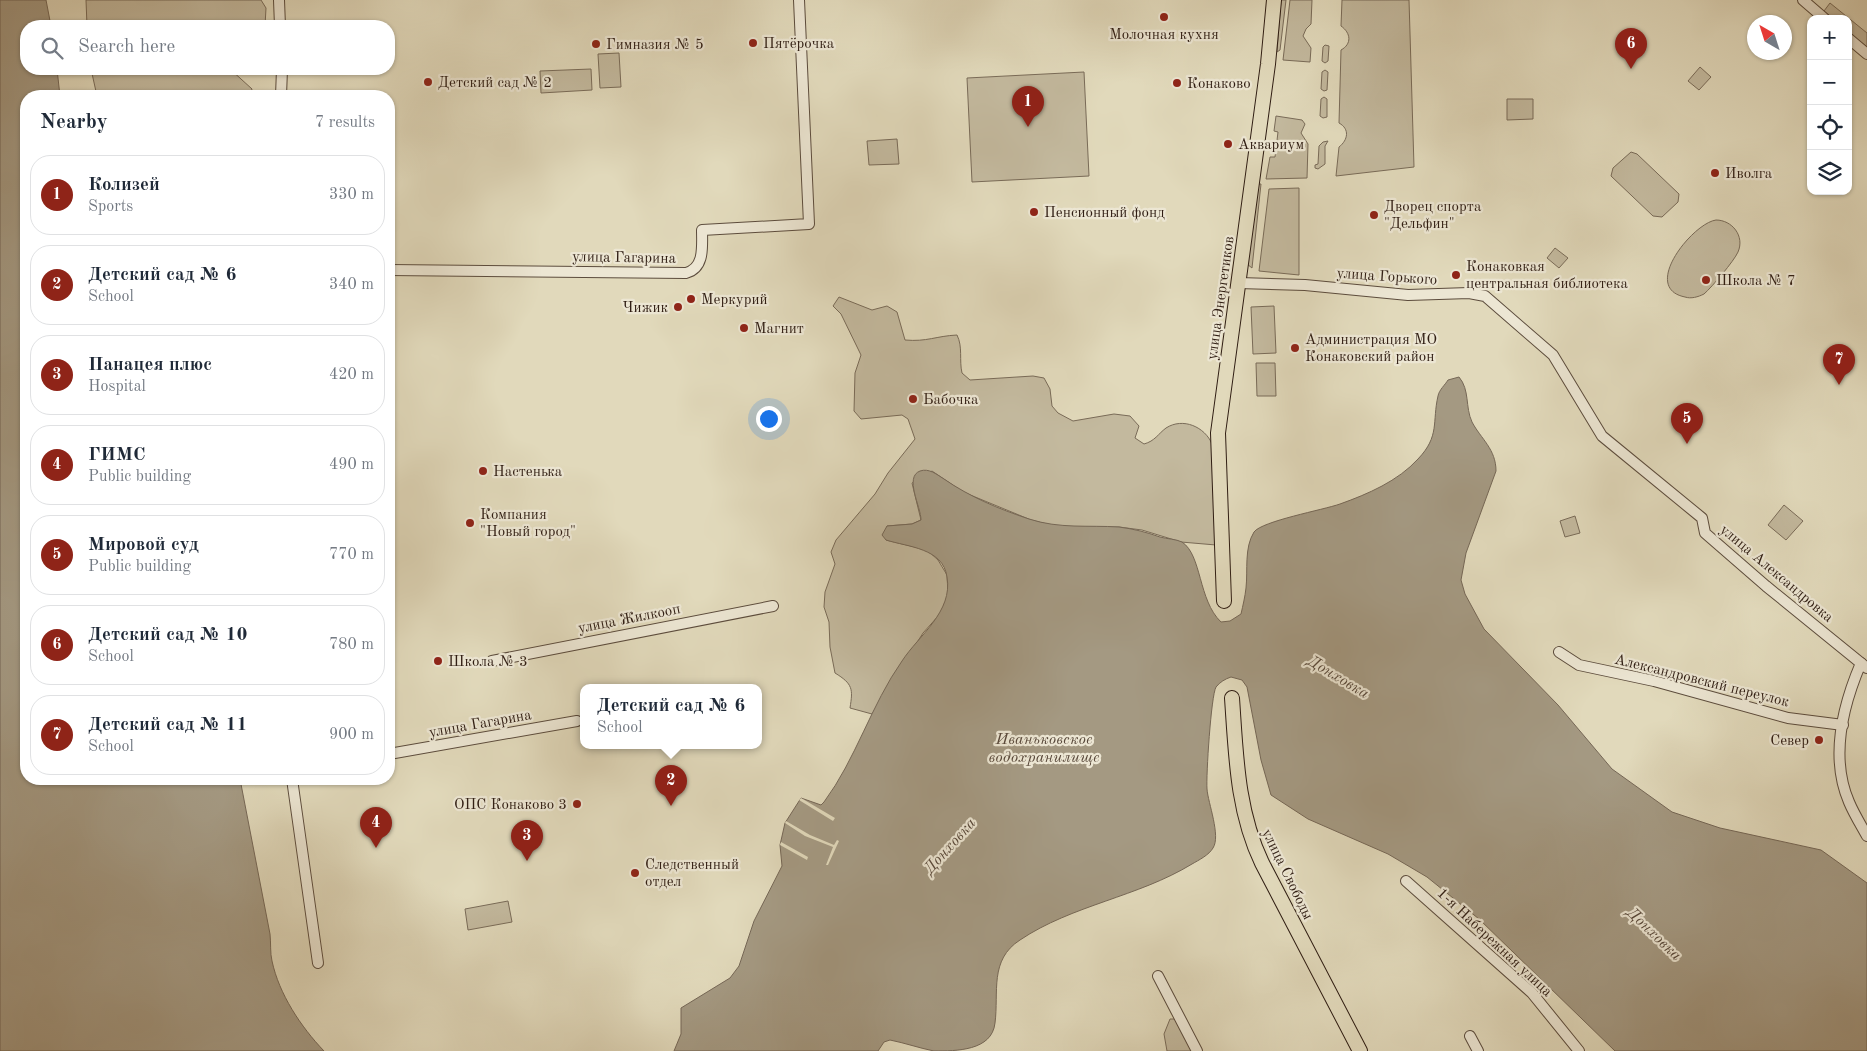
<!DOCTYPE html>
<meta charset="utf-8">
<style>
:root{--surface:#fff;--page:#f2f2f3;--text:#1f2937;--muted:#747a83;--line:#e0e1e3;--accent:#8f2418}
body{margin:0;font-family:"Old Standard TT",serif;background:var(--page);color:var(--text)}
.controls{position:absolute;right:15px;top:15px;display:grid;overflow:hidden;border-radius:10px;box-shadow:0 1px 4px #0004}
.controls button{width:45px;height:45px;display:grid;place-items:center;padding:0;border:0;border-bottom:1px solid var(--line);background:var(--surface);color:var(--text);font:25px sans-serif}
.compass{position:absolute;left:1747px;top:15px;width:45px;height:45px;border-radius:50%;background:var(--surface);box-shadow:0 1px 4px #0004;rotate:321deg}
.you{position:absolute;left:768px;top:418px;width:18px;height:18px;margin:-12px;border:4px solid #fff;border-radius:50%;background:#1a73e8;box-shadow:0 0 0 8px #1a73e833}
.badge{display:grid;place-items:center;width:32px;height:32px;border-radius:50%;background:var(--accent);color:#fff;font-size:16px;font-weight:700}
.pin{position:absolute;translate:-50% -41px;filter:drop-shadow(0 1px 2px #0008)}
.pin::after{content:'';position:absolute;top:26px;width:18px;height:15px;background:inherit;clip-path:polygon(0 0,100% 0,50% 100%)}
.popup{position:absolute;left:580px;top:684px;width:182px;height:65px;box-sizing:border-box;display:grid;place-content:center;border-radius:10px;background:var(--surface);filter:drop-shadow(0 1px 4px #0005);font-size:16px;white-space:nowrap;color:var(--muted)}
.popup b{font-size:19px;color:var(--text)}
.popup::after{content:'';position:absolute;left:50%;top:100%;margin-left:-10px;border:10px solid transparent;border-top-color:var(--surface)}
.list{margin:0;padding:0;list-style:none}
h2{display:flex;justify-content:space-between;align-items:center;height:65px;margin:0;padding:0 20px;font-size:21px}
h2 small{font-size:16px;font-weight:400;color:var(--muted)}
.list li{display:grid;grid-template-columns:32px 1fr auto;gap:15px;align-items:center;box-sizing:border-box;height:80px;margin:0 10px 10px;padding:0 10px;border:1px solid var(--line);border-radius:20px}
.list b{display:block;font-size:19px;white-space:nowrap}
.list p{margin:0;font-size:16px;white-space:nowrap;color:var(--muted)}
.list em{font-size:16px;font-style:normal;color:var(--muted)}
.icon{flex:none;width:28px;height:28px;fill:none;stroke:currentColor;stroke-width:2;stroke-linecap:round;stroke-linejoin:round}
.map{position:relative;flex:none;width:1867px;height:1051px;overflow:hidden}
.search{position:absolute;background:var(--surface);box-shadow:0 1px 4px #0004;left:20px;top:20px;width:375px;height:55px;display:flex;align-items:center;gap:12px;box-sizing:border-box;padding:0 18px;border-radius:20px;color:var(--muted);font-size:19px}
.panel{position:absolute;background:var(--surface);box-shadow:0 1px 4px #0004;left:20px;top:90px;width:375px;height:695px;border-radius:20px}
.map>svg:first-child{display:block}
</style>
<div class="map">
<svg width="1867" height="1051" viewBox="0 0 1867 1051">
<rect width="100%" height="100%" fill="#e1d9bb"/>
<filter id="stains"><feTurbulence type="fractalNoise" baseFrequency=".004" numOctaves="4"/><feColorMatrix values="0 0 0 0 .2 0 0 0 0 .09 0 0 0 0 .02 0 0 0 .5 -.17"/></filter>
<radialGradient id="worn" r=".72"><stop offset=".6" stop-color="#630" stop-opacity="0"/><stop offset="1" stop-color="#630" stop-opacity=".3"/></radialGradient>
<g fill="#c3b99e" stroke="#796b58">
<path d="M86,0H261L266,8L265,26H87Z"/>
<path d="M1281,0H1286L1280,50L1277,52Z"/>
<path d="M1290,0H1312L1311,24L1306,29L1303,36L1311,48L1310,62L1283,60Z"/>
<path d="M1342,0H1409L1414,167L1336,176L1339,147C1348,140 1350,129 1339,123L1341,50C1352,44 1351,33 1341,26Z"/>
<path d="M1830,3L1867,33V47L1848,32V19H1833L1824,11Z"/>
<path d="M1325,45L1329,46L1328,61L1325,63L1322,61L1323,47Z"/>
<path d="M619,53L621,87L600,88L598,54Z"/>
<path d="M1700,67L1711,77L1699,90L1688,81Z"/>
<path d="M91,69H230L252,89L250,96H97Z"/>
<path d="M591,69L592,90L541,93L540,71Z"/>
<path d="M1325,70L1328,72L1327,90L1324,91L1321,89L1322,72Z"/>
<path d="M1084,72L1089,176L972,182L967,78Z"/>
<path d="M1324,97L1327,99V117L1323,118L1320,116L1321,99Z"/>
<path d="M1507,99H1533V119L1507,120Z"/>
<path d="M1276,116L1302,120L1305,124L1301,133L1308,144L1307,178L1266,179L1270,157H1275L1278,132L1274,131Z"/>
<path d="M897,139L899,164L869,165L867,141Z"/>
<path d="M1328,141L1325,146V164L1318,169L1315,168V165L1318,164L1319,146L1323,142Z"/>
<path d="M1631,152L1637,154L1679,194L1678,202L1662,217L1653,216L1611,176L1613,168Z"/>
<path d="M1256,184H1261L1252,268L1247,264Z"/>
<path d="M1299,188V275L1259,271L1269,189Z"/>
<path d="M1716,220C1732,220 1745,236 1738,252C1734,261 1712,287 1704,294C1698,297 1691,299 1685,297C1640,288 1693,223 1716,220Z"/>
<path d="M1555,248L1568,258L1559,268L1547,258Z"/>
<path d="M839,297L872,310L887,306L897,312L905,340C927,342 936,336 957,335C963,347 959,360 962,373L970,380L1033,376L1044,378L1050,389L1052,406L1058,413L1073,421L1114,414L1130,416L1139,426L1135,438L1144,444C1155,441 1158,434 1166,428C1183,417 1205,427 1212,444L1216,545L1181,542L1142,530L1119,527H1059L1031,520L963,492L932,471L912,483L921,520L912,524L887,526L886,540L927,550L938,560L947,575L948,595L940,614L923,633L872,714L850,708C853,689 853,684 835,673L830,647L829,622L824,607L825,592L835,564L831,552L836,540L875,494L888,473L915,439L908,419L902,415L861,419L854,411L855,373L861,355L841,314L833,306Z"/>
<path d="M1274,306L1276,353L1253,354L1251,307Z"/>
<path d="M1256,363H1275L1276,396H1257Z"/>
<path d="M1784,505L1803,521L1786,540L1768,525Z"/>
<path d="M1575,516L1580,533L1565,537L1560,521Z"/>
<path d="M508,901L512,922L468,930L465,909Z"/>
<path d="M1170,1019H1176L1192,1051H1167L1164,1034Z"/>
</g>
<g fill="#a49982" stroke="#756756">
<path d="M0,0H46L51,26H26V69H57L60,96H26V779H240L270,934C271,943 270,953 272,961C279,994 301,1027 324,1051H0Z"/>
<path d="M1459,377C1470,390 1465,407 1472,422C1481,439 1496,449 1496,471L1466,553L1461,580L1465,594L1484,629L1558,705L1612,769L1672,812L1720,828L1821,850L1867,883V1051H1615L1479,919L1427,877L1388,854L1308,819L1271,795L1261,760L1247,687L1242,680L1231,677C1225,679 1220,682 1216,687C1211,696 1206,776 1207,789C1208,803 1221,836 1213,848C1209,855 1199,860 1192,864C1138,897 1072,905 1020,940C989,960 999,992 995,1023C992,1051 956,1051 934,1051C919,1048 905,1043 890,1040L884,1042L878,1051H674L681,1034V1008L730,978L739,966L754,921L782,866L780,845L785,823L801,798L821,805L824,802C856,759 871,705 902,661C919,635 953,612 947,577C943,548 908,547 886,540L882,535L887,526L912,524L921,520C921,507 904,477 920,471C929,468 936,474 944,479C970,497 999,509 1029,519C1060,529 1088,525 1119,527C1134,529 1146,532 1160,537C1167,539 1176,539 1182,542C1202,555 1198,600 1221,622L1230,621L1241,614C1243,605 1245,597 1246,588C1248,570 1244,548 1254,532C1262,521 1323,510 1340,504C1368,494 1398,481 1418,459C1440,436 1432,422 1438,396C1439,390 1445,385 1448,380Z"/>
</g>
<g fill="#e1d9bb">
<path d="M801,798L835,818L833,821L799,800Z"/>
<path d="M786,821L810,835L834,845L837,840L839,841L828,865H826L833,847L805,836L785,823Z"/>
<path d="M781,842L808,857L807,860L780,845Z"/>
</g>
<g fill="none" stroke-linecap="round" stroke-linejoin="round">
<g stroke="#5c4c3d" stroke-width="12">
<g id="minor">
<path d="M279,0L280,26"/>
<path d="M1803,0L1825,19"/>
<path d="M1848,38L1867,54"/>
<path d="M281,96L282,69"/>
<path d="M389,270L686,273C705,268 702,246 702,230L809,224L799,0"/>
<path d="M1239,283L1305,285L1408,295L1469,293L1485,296L1553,355L1602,436L1702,518L1705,533L1766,586L1867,668"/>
<path d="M1559,652L1579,665L1654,681L1788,718L1843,725"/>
<path d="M492,661L773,606"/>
<path d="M1861,663C1843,705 1830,758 1849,802C1854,814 1861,825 1867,836"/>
<path d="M389,754L577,721"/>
<path d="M292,779L318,963"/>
<path d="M1406,881L1532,993L1579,1051"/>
<path d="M1158,976L1197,1051"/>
<path d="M1470,1036L1478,1051"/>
</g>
</g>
<g stroke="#2f1d13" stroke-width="16">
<g id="major">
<path d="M1224,601L1218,433L1268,64L1274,0"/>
<path d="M1232,698C1236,755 1237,811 1262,863L1360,1051"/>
</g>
</g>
<use href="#minor" stroke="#ece6d3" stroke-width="10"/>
<use href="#major" stroke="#e1d9bb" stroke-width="14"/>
</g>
<g fill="#8f2418" stroke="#ece6d3" stroke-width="2">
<circle cx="1164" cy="17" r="5"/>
<circle cx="753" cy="43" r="5"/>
<circle cx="596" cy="44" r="5"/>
<circle cx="428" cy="82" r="5"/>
<circle cx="1177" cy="83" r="5"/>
<circle cx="1228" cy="144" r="5"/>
<circle cx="1715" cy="173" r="5"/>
<circle cx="1034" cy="212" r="5"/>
<circle cx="1374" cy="215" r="5"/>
<circle cx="1456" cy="275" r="5"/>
<circle cx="1706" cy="280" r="5"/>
<circle cx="691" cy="299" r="5"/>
<circle cx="678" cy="307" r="5"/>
<circle cx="744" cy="328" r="5"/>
<circle cx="1295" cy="348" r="5"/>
<circle cx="913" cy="399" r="5"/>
<circle cx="483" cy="471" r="5"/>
<circle cx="470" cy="523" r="5"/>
<circle cx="438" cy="661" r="5"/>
<circle cx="1819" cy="740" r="5"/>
<circle cx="577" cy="804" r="5"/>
<circle cx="635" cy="873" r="5"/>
</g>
<g text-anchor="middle" stroke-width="4.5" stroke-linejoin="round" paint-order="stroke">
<g font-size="15" fill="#2f1d13" stroke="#ece6d3" text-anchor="start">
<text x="1164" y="39" text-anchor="middle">Молочная кухня</text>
<text x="763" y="48">Пятёрочка</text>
<text x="606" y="49">Гимназия № 5</text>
<text x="438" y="87">Детский сад № 2</text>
<text x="1187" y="88">Конаково</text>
<text x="1238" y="149">Аквариум</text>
<text x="1725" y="178">Иволга</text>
<text x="1384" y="211">Дворец спорта<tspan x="1384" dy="17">"Дельфин"</tspan></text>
<text x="1044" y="217">Пенсионный фонд</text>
<text x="1466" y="271">Конаковкая<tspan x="1466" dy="17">центральная библиотека</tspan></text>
<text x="1716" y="285">Школа № 7</text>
<text x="701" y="304">Меркурий</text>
<text x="668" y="312" text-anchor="end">Чижик</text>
<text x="754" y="333">Магнит</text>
<text x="1305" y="344">Администрация МО<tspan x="1305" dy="17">Конаковский район</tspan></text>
<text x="923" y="404">Бабочка</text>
<text x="493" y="476">Настенька</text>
<text x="480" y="519">Компания<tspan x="480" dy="17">"Новый город"</tspan></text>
<text x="448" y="666">Школа № 3</text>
<text x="1809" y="745" text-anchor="end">Север</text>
<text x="567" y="809" text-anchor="end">ОПС Конаково 3</text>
<text x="645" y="869">Следственный<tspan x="645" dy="17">отдел</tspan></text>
</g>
<g font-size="15" fill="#2f1d13" stroke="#ece6d3">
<text transform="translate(624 257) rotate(1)" y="5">улица Гагарина</text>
<text transform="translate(1387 276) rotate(4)" y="5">улица Горького</text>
<text transform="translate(1220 298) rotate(-82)" y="5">улица Энергетиков</text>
<text transform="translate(1777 573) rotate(40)" y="5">улица Александровка</text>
<text transform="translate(629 618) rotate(-11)" y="5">улица Жилкооп</text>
<text transform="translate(1702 680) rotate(14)" y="5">Александровский переулок</text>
<text transform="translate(480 723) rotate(-10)" y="5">улица Гагарина</text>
<text transform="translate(1288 874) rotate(64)" y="5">улица Свободы</text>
<text transform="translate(1495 942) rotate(43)" y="5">1-я Набережная улица</text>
</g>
<g font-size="16" font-style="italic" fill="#58483a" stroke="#ece6d3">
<text transform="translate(1339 676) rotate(31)" y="6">Донховка</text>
<text x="1044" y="744">Иваньковское<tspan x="1044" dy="18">водохранилище</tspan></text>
<text transform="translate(949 845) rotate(-48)" y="6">Донховка</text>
<text transform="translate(1655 933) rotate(44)" y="6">Донховка</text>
</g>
</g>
<rect width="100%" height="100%" filter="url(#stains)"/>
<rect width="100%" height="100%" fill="url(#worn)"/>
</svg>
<div class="controls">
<button>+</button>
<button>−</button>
<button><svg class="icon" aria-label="locate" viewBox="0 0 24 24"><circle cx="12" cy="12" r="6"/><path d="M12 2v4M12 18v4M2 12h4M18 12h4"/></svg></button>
<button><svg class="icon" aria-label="layers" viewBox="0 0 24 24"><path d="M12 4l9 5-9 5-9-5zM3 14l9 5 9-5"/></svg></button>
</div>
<svg class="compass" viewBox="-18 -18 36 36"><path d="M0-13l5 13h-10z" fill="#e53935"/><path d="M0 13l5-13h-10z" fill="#747a83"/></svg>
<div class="you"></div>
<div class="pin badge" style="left:1028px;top:127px">1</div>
<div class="pin badge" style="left:671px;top:806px">2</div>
<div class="popup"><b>Детский сад № 6</b>School</div>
<div class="pin badge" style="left:527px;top:861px">3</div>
<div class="pin badge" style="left:376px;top:848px">4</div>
<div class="pin badge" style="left:1687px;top:444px">5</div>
<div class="pin badge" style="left:1631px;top:69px">6</div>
<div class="pin badge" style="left:1839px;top:385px">7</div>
<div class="search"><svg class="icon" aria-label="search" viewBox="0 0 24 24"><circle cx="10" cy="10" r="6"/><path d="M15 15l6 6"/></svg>Search here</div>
<section class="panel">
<h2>Nearby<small>7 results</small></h2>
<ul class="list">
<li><span class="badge">1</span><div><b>Колизей</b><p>Sports</p></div><em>330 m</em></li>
<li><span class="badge">2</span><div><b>Детский сад № 6</b><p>School</p></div><em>340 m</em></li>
<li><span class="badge">3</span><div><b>Панацея плюс</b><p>Hospital</p></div><em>420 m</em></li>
<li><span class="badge">4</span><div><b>ГИМС</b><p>Public building</p></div><em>490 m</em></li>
<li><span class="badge">5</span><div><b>Мировой суд</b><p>Public building</p></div><em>770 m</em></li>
<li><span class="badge">6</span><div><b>Детский сад № 10</b><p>School</p></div><em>780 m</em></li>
<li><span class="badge">7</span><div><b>Детский сад № 11</b><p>School</p></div><em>900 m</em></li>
</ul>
</section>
</div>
